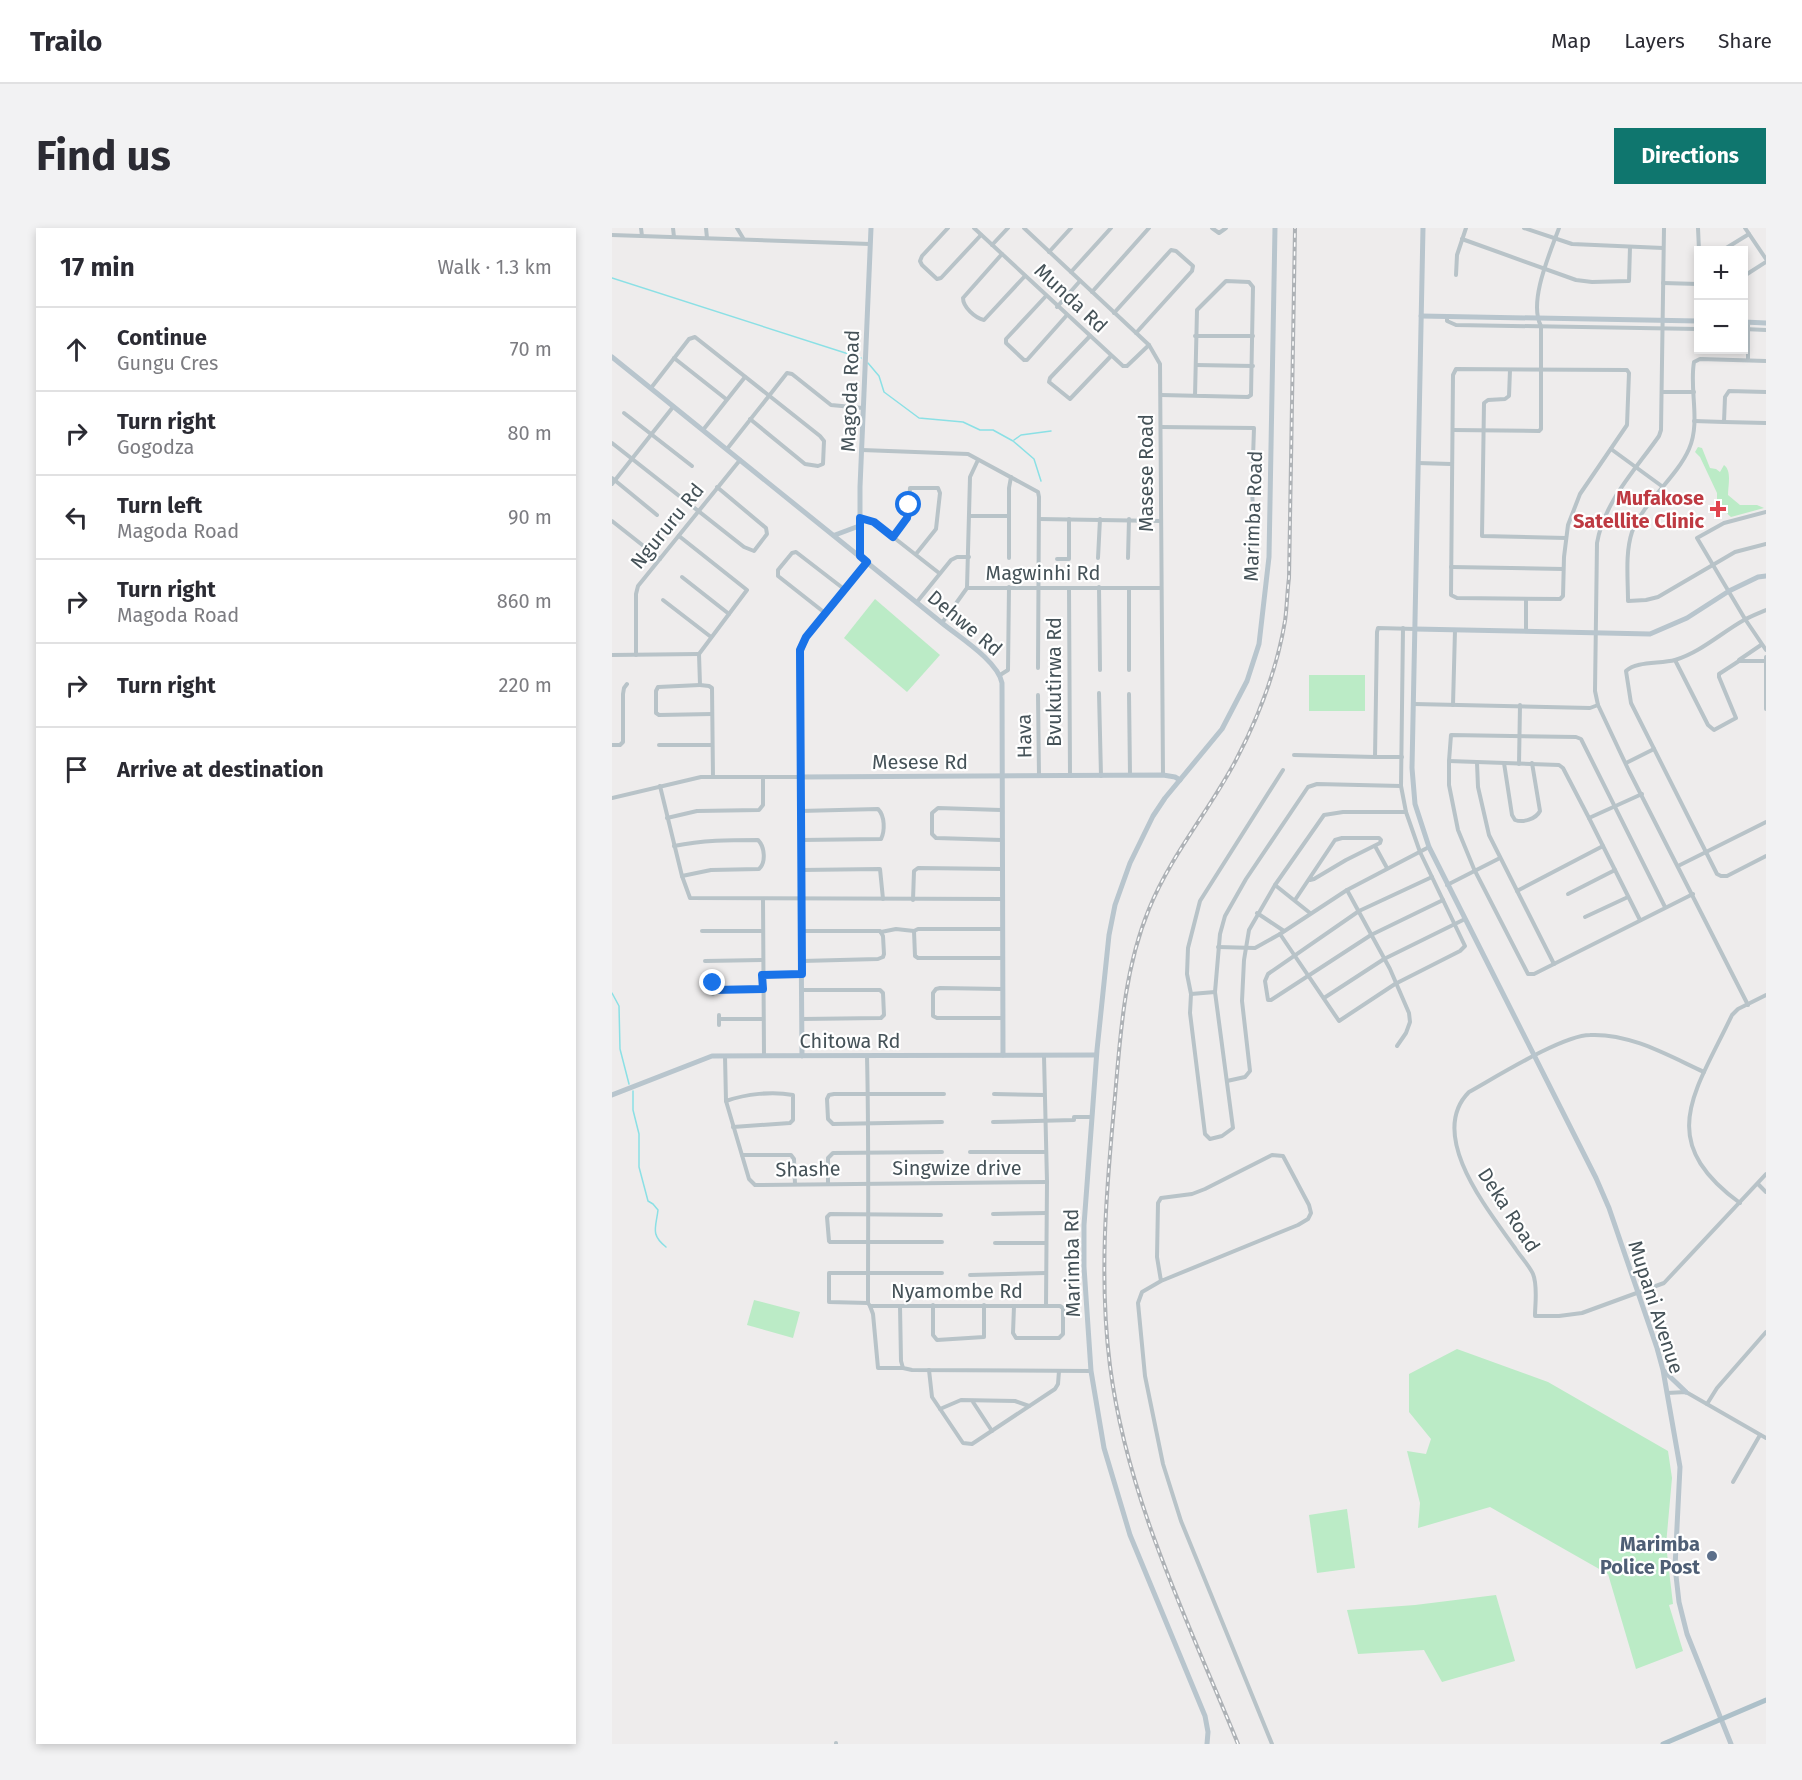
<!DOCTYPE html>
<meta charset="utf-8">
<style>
:root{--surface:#fff;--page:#f2f2f3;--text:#2b2b33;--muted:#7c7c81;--line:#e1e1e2;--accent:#0f766e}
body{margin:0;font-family:"Fira Sans",sans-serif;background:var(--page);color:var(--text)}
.controls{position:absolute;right:18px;top:18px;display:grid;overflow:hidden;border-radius:0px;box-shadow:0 3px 9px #0003}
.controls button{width:54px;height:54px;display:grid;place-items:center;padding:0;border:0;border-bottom:2px solid var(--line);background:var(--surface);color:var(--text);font:30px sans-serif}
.stop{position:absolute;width:18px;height:18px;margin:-14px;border:4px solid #1a73e8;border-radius:50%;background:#fff}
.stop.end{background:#1a73e8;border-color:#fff;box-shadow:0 2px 6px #0008}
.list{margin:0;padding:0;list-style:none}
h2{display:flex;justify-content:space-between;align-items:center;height:78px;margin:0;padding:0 24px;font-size:26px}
h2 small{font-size:20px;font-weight:400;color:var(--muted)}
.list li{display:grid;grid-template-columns:39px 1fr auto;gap:18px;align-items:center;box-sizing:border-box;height:84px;padding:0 24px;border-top:2px solid var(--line)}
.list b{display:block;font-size:22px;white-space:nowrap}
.list p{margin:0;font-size:20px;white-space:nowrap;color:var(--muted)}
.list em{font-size:20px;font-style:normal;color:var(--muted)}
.icon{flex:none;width:33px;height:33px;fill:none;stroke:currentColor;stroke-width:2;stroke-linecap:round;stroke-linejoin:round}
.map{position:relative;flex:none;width:1154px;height:1516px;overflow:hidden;border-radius:0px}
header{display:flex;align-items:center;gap:36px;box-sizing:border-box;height:84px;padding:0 30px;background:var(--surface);border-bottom:2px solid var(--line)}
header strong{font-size:28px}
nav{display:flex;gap:33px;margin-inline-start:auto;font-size:21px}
.intro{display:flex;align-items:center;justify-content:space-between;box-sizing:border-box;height:144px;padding:0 36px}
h1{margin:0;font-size:42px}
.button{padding:15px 27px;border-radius:0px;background:var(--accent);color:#fff;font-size:21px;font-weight:700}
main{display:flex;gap:36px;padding:0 36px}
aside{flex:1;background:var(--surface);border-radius:0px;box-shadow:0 3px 9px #0003}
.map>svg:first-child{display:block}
</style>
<header>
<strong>Trailo</strong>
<nav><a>Map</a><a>Layers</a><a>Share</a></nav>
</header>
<div class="intro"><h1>Find us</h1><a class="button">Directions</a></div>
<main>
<aside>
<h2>17 min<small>Walk · 1.3 km</small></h2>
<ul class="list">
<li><svg class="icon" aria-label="ahead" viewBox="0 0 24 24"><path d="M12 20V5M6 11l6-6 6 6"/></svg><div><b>Continue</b><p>Gungu Cres</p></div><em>70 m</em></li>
<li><svg class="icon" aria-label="right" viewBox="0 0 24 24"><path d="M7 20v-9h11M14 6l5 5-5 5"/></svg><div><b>Turn right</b><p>Gogodza</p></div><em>80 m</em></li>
<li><svg class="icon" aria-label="left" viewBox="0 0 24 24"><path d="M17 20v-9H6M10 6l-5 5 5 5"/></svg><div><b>Turn left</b><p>Magoda Road</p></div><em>90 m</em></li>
<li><svg class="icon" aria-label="right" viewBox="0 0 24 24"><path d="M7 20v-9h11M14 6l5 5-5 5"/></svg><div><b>Turn right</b><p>Magoda Road</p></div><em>860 m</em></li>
<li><svg class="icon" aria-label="right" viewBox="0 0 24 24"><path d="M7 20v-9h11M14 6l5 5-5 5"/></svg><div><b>Turn right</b></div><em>220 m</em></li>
<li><svg class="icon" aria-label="arrive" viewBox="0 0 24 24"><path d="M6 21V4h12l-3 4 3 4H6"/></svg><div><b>Arrive at destination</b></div></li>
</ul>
</aside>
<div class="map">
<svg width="1154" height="1516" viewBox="0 0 1154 1516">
<rect width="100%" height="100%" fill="#eeecec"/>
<g fill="#bbebc6">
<path d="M1086,219L1090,220L1098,240L1104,241L1108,244L1112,237C1120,243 1116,257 1116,267L1128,277H1145L1152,280L1119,289C1112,284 1111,275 1105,271V265L1088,229L1083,224Z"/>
<path d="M263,371L328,427L295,464L232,410Z"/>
<rect x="697" y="447" width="56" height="36"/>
<path d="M142,1072L188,1084L181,1110L135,1097Z"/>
<path d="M845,1121L936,1154L1056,1223L1060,1250L1054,1317L1061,1376L1057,1377L1071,1423L1024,1441L996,1346L878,1279L806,1300L808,1275L795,1223L814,1226L819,1211L797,1184V1146Z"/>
<path d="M735,1281L743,1340L705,1345L697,1287Z"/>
<path d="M884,1367L903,1433L830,1454L812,1422L746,1426L735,1382L803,1377Z"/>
</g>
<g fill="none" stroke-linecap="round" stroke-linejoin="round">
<g stroke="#8be0e5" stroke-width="1.5">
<path d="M0,50L249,130"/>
<path d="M256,135L267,148L272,164L307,190L351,194L368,202H381L401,213L422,231L429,253"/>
<path d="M402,212L409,207L439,203"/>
<path d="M0,765L7,778L8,821L17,856"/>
<path d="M21,863V882L27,906V939L36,973L41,976L46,982C44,1000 38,1006 54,1019"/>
</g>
<g stroke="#b8c3c8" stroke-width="4">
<path d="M29,0L30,8"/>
<path d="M61,0L62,9"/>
<path d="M94,0L95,10"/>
<path d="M125,0L131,10"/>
<path d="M336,0L310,28L308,33L310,37L325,51L329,50L369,7"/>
<path d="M362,0L511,138H515L537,117"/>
<path d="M412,0L537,117L548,136L551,547"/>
<path d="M600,0L607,5L614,0"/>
<path d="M912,0L960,16L1051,20"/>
<path d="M1052,0L1049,202L1047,208C1024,241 992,274 985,315L983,463L986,477L1017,543L1136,777"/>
<path d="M1086,0L1087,22"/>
<path d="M1133,0L1154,31"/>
<path d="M0,7L258,16"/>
<path d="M850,11L964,52L980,54L1017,53L1018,19"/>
<path d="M380,17L396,0"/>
<path d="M1111,22L1137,6"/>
<path d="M437,24L459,0"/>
<path d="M390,26L351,70C351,79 363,90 372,92L413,48"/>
<path d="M459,44L499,0"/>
<path d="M844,47L845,27L854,0"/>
<path d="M1132,48L1154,34"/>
<path d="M1051,55L1086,56"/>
<path d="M480,64L537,0"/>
<path d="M434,68L394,111V115L412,132H415L455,87"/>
<path d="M445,79L468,53"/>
<path d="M502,85L559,22L564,23L581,38L580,43L524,105"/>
<path d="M835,89V93L844,97L1086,101"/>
<path d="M1132,101L1154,102"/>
<path d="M478,108L438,150L437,154L458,171L499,128"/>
<path d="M583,108H641"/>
<path d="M62,130L114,171"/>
<path d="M1136,132V94"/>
<path d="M1154,133L1088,131L1082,134C1077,161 1089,194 1077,221C1065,249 1030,276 1020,304C1013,325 1016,351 1016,373L1034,372L1046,369L1123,324L1154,316"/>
<path d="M584,137L641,138"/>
<path d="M844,141L1015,142L1017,145L1015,197L968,266L956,297L952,329L951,368L948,371L845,370L839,367L841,147Z"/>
<path d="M898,142L897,168L893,171L876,172L872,175L870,308L954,310"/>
<path d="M39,160L77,111L83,109L208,208L212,213L211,236L206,238L193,236L138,191"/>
<path d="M1050,164H1082"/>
<path d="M549,167L636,169L639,167L641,59L637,54L614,53L585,82L583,168"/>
<path d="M12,185L80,238"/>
<path d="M1082,193L1112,194L1113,169L1117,163L1154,164"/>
<path d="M1112,194L1154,195"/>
<path d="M549,199L642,200L640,260L642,304L639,317"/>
<path d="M91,202L133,149"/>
<path d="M841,202L927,203L929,201V98C916,74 938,25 947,0"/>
<path d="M0,215L132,319L142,323L155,306L154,300L105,259"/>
<path d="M115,221L175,145L180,146L219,177L251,180"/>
<path d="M999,221L1051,259"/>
<path d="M250,222L356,226L426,264L427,269L426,440"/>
<path d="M806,235L839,236"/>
<path d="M0,250L45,287"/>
<path d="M0,256L61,179"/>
<path d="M1154,284L1112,295L1085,310L1133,391L1154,422"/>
<path d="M357,288H396"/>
<path d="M248,290L262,294L327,345"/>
<path d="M427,291L549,293"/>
<path d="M0,293L48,331"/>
<path d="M67,308L135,362L87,426L88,457L97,458L100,460L101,549"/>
<path d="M281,309L296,288L298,260H326L328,265L324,301L304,326"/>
<path d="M397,330V260L399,249"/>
<path d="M486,330L488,291"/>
<path d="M516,330L517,291"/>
<path d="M445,331H457V291"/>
<path d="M839,339L951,341"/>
<path d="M70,349L117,386"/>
<path d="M487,359L488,442"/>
<path d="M355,360L358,249L366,232"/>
<path d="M457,360L458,548"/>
<path d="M517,360V442"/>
<path d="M51,372L99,409"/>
<path d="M305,374L339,332L345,329H357"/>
<path d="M1154,382C1147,385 1139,388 1132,392C1109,405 1089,424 1063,432C1048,436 1024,433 1014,443L1019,475L1105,646L1109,648H1115L1154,628"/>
<path d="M213,385L166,348V342L180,325L184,324L232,361"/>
<path d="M330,395L355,360H549"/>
<path d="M914,403V372"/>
<path d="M0,427L87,426"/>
<path d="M24,427V366L26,358L128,232"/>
<path d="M1154,429V481"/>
<path d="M1063,432L1096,497L1102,502L1124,490L1107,449V446L1127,433H1154"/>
<path d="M1127,432L1149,417"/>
<path d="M388,447L396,442L397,359"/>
<path d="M88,457L46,459L44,463V485L47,487L100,486"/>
<path d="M487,465L489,548"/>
<path d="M517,466L518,547"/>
<path d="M426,467L427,548"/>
<path d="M802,476L978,480L986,477"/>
<path d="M841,477L843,402"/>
<path d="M0,517H8L11,514V466L12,460L15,456"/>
<path d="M47,517H100"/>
<path d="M682,527L763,529"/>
<path d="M790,529H763L765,404L766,400L803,401"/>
<path d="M837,533L947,537L951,540L977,590"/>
<path d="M865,535L866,559L877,607L942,736"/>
<path d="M892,535L900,587L903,592C911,595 924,591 928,583L920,535"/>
<path d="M1014,535L1042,521"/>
<path d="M907,536L908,477"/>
<path d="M671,542L588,673L576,720L575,746L579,766L578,785L593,906L598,911L610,908L621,900L603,764L608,706L613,688L634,651L696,559L705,556L789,558"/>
<path d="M48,558L70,648L78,670L390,671"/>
<path d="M0,570L89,549H189"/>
<path d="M389,582L326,580L320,585V606L324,610L390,612"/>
<path d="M188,583L266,581C273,588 273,603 269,611L189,612"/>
<path d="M55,590L85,583L147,582L151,577V549"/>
<path d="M62,618C91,612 117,612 146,612C153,619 154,635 147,641L99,642L70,648"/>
<path d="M763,618L775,640"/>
<path d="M1066,638L1154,594"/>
<path d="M189,642L268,641L271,671"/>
<path d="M820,649L747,683L656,746L653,753L656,772H659L759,707L831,672"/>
<path d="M663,657L698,685"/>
<path d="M835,657L888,630"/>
<path d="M735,662L778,741L797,785L798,794L794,805L785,818"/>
<path d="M905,663L991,618"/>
<path d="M956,666L1003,642"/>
<path d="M151,671L152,828"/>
<path d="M301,672L302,643L306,640L390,641"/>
<path d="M683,672L723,612L730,610H767L769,612L768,615L734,632L702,651L698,652"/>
<path d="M1053,679L969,511L964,509L839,507L837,533V557L846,602L862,641L916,746H922L1081,666"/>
<path d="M645,685L672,703"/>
<path d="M973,689L1016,669"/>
<path d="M1028,692L977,590L1030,566"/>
<path d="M390,701H306L302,703L303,728L306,730H390"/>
<path d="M90,703H150"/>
<path d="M189,703H268L271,708L272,726L271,729L266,731L190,733"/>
<path d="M269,704L284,701L302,703"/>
<path d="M668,706L727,793L783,756L848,723L853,718L808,624L794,584L789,558L791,400"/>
<path d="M606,719L643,720L668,706L735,662L817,619"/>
<path d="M93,733L150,732"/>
<path d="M150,747L189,746"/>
<path d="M101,755V766"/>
<path d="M390,761L328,760L324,761L321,765V788L325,790H391"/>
<path d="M101,762L151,761"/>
<path d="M190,762H268L271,765L272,787L269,790L190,791"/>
<path d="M579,766L603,764"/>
<path d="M712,770L772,731L853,691"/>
<path d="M107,787V797"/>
<path d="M107,791H151"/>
<path d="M113,828L114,873L137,951L143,957L435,954"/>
<path d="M255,828C257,910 256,993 256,1075L258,1078H434L435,954L432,828"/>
<path d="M1092,844C1057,828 1018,805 978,807C951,807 884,849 857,864C814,907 877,983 903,1020C908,1028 917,1037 921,1046C926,1058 923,1076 923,1088H947L970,1085L1052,1055L1154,946"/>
<path d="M615,853L633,849L638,843L630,773L632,732L637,702L663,657L712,587L731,584H794"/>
<path d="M382,866L432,867"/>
<path d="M114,873C134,866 160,863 181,867V892L178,895L121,899"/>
<path d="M330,894L221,896L216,891L215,871L217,867L222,866H332"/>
<path d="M381,894L462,892V889H479"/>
<path d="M358,924H434"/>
<path d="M130,927H179L182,931L183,956"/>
<path d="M216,956V930L221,925L330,924"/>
<path d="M1146,956L1154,964"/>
<path d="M1128,975C1042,912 1083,865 1120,787L1126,781L1154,767"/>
<path d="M381,986L434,985"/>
<path d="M329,987L218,986L215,989L217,1013L218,1014H330"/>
<path d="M383,1015H434"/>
<path d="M358,1047L433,1045"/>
<path d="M549,1053L545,1029L546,975L549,970L580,966L593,961L660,927L671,928L697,977L699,985L696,991L686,997L549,1053L530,1064L526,1075L533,1148L551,1236L569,1293L660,1516"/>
<path d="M256,1075L217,1074V1045H330"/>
<path d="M321,1077V1107L325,1112L372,1109V1077"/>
<path d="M258,1078L261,1086L266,1140H291"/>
<path d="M288,1078L289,1133L291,1140L300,1142L479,1143"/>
<path d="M402,1078L401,1105L404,1110H447L451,1106V1080L448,1078H434"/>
<path d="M317,1142L320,1169L351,1215L360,1216L443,1161L446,1156L447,1143"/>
<path d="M1055,1165L1074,1164L1154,1210"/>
<path d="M361,1174L380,1203"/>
<path d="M1095,1176L1105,1160L1154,1104"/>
<path d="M328,1181L349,1172L403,1173L417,1178"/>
<path d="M1121,1254L1148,1207"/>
<path d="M224,1515V1516"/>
</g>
<g stroke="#b8c5cd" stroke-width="5">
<path d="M811,0L800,540L803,576L817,619L984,950L997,980L1045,1120L1051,1142L1068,1239L1063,1339L1067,1374L1075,1406L1119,1516"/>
<path d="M809,88L1086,93"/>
<path d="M1132,94L1154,95"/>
<path d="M0,129L330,395C347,409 386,433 390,455L391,827"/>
<path d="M223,307L247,298"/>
<path d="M248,328V259L259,0"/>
<path d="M803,401L1038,406L1075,390L1117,363L1146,349L1154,348"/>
<path d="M189,549L551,547L563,549L568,552"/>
<path d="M190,828L187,431L194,409L255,334"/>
<path d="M0,867L100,828L484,827"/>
<path d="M1052,1143L1074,1164"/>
<path d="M595,1516L596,1504L593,1488L518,1307L492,1220L479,1143L472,1039V997L485,822L497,707L503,677L518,635L541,588L553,570L610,501L635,453L647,416L657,329L663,0"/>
</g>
<path stroke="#adc0c9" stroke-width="5" d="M1051,1516L1154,1472"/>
<g stroke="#aeb2b6" stroke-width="4">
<path id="rail" d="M626,1516C576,1393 515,1271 498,1138C487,1051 494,967 502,880C508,813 511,744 537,681C559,627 597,583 624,532C646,490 665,441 673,393C675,379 675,365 677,350L683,0"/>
</g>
<use href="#rail" stroke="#fff" stroke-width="1.5" stroke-dasharray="4.5" stroke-linecap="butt"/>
</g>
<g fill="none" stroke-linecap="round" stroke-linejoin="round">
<path stroke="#1a73e8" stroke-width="8" d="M101,755V762L151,761L150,747L190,746L188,422L194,409L255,334L248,328V290L262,294L281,309L295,290L297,277"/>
</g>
<path fill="#e0444e" stroke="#fff" stroke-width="2" d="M1103 272h6v6h6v6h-6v6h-6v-6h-6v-6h6z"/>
<circle fill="#5c6f8a" stroke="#fff" stroke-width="2" cx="1100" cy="1328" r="6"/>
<g text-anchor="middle" stroke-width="4.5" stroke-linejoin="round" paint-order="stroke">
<g font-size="20" fill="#455258" stroke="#fff">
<text transform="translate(459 70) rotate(43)" y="7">Munda Rd</text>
<text transform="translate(238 163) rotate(-88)" y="7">Magoda Road</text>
<text transform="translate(534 245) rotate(-90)" y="7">Masese Road</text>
<text transform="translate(641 288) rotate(-88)" y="7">Marimba Road</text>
<text transform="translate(55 298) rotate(-51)" y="7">Ngururu Rd</text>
<text x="431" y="352">Magwinhi Rd</text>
<text transform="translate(353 395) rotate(40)" y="7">Dehwe Rd</text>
<text transform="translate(442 454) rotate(-90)" y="7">Bvukutirwa Rd</text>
<text transform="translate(412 508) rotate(-91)" y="7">Hava</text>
<text x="308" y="541">Mesese Rd</text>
<text x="238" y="820">Chitowa Rd</text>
<text x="345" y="947">Singwize drive</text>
<text transform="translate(196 941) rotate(-1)" y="7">Shashe</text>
<text transform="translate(897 982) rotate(57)" y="7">Deka Road</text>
<text transform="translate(460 1035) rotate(-91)" y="7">Marimba Rd</text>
<text x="345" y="1070">Nyamombe Rd</text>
<text transform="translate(1044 1079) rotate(72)" y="7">Mupani Avenue</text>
</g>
<g font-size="20" font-weight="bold" fill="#be3a42" stroke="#fff" text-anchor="end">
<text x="1092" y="277">Mufakose<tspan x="1092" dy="23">Satellite Clinic</tspan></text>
</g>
<g font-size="20" font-weight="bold" fill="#4e5e75" stroke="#fff" text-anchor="end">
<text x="1088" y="1323">Marimba<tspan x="1088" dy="23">Police Post</tspan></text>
</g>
</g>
</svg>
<div class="controls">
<button>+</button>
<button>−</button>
</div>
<div class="stop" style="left:297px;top:277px"></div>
<div class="stop end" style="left:101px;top:755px"></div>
</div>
</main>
